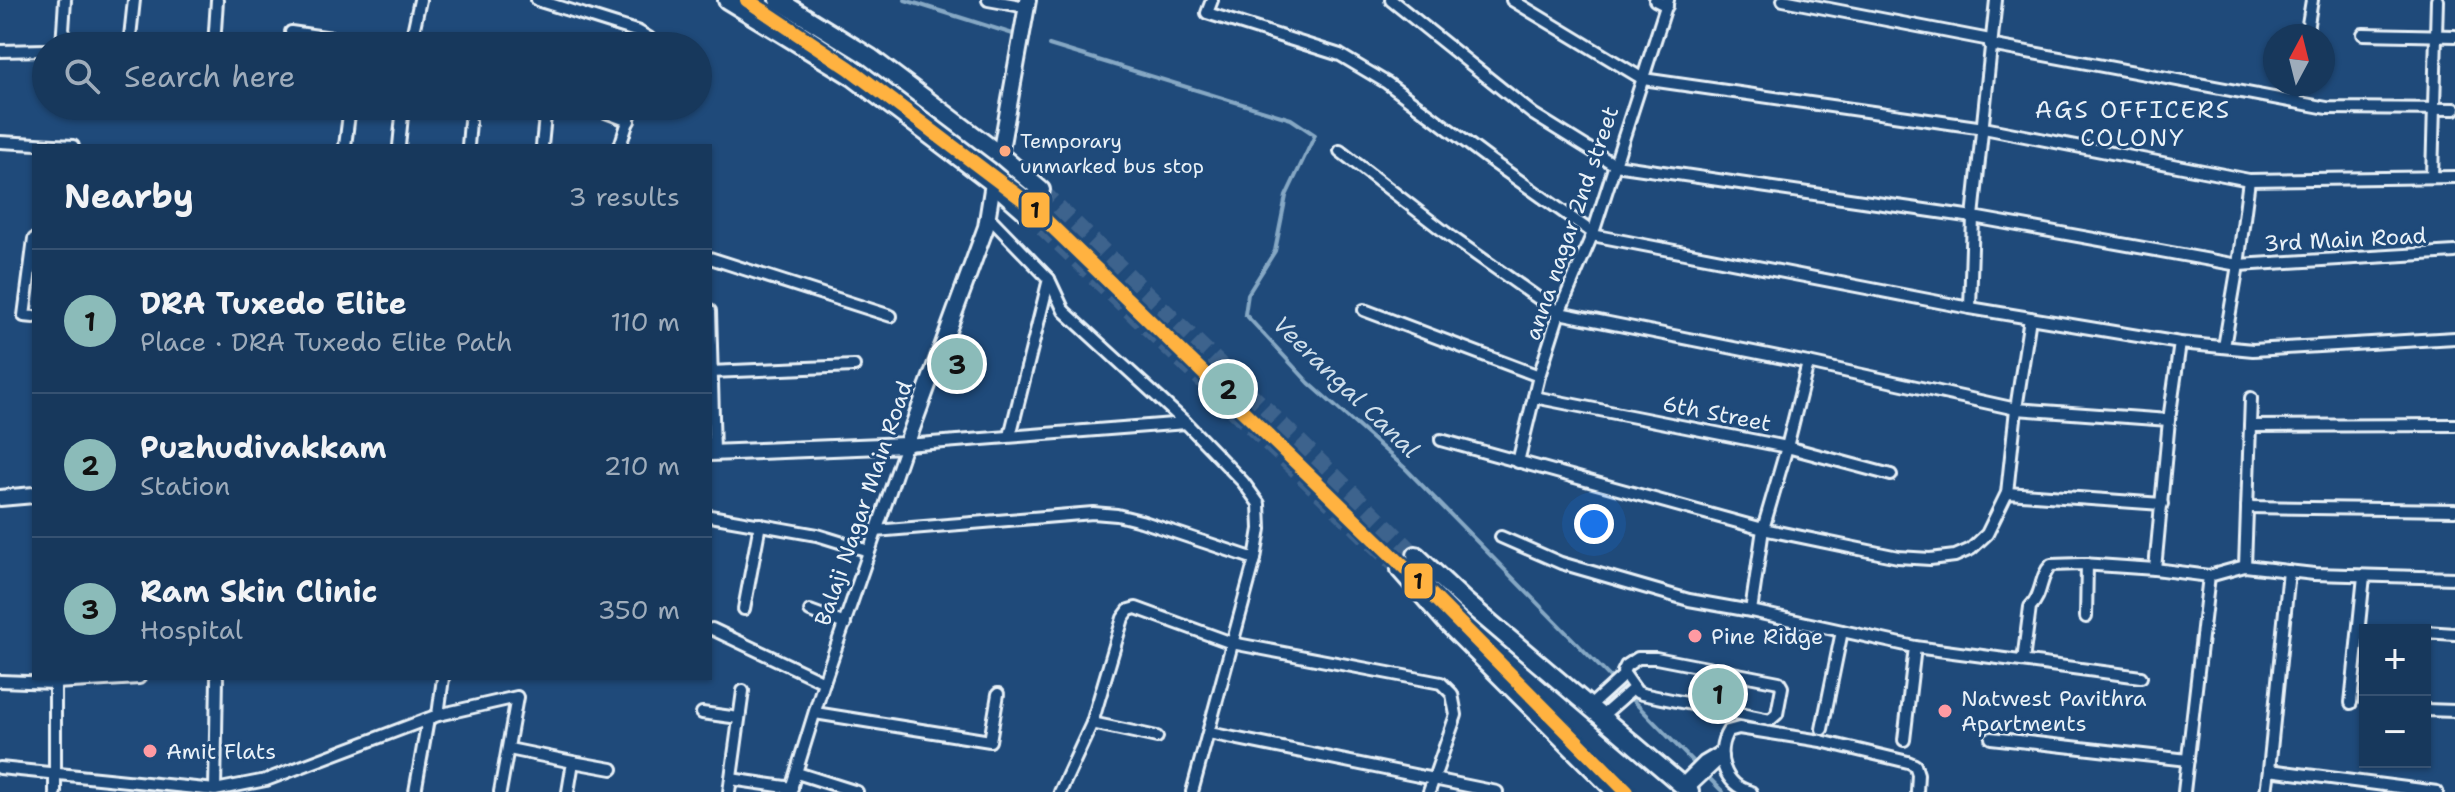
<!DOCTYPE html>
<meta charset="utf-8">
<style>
:root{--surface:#17385c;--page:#203f62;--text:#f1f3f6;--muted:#9eacbb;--line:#365272;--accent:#8bbbb9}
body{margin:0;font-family:"Shantell Sans",sans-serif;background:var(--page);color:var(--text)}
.controls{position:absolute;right:24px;bottom:24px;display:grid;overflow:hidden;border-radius:0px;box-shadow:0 2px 6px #0004}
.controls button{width:72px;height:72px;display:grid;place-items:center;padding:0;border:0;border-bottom:2px solid var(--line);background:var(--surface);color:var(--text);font:40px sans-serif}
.compass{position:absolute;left:2263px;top:24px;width:72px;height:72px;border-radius:50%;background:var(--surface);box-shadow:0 2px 6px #0004;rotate:7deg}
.you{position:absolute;left:1594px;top:524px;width:28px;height:28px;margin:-20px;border:6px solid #fff;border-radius:50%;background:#1a73e8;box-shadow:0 0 0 12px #1a73e833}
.badge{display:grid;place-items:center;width:52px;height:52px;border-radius:50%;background:var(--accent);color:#111;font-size:26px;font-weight:700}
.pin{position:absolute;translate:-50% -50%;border:4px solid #fff;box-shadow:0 2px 8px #0006}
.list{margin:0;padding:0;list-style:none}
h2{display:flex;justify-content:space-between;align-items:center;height:104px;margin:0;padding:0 32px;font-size:34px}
h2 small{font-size:26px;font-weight:400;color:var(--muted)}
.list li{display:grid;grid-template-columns:52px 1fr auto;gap:24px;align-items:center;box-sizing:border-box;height:144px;padding:0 32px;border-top:2px solid var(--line)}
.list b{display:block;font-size:30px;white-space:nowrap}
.list p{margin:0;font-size:26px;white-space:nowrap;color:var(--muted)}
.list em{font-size:26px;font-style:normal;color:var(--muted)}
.icon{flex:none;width:44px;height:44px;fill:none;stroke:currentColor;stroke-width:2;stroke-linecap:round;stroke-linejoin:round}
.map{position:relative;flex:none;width:2455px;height:792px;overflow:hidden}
.search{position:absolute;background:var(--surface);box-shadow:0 2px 6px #0004;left:32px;top:32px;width:680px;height:88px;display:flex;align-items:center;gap:20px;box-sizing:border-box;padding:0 28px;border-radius:44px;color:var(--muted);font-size:30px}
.panel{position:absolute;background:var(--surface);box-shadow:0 2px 6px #0004;left:32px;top:144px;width:680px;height:536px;border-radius:0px}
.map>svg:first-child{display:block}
</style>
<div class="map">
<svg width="2455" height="792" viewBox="0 0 2455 792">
<rect width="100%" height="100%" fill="#1f4a7a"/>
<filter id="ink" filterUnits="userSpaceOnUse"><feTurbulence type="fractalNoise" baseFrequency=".0125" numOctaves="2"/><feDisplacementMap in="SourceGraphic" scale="16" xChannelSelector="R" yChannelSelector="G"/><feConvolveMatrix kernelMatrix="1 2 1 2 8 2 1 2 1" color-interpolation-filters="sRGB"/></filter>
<g filter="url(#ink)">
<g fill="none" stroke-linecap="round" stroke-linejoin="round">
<g stroke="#86a8c4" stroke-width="4">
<path d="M905,0L1013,34"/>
<path d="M1049,45L1291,119L1315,135L1286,196L1275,251L1248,294L1245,314L1309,383L1405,468L1698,767"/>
<path d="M1704,773L1723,792"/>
</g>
<g stroke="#3d638d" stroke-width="16" stroke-dasharray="16 8" stroke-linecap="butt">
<path d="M1041,190L1416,555"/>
<path d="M1025,211L1400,570"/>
</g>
<g stroke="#e8f1f8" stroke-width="16">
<g id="street">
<path d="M537,0L639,32L649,38L651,46"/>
<path d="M988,0L1026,7"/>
<path d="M1212,0L1207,13L1340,55L1387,83L1490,160L1593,233"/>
<path d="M1391,0L1533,114L1615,165L1973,217L2238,265L2455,252"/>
<path d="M1512,0L1643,79L1984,128L2249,180L2455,177"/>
<path d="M1655,0L1667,6"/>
<path d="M1783,0L1990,40"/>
<path d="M291,32L386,46"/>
<path d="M2363,34L2455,36"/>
<path d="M413,36L437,46"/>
<path d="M2306,36L2312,0"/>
<path d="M1990,45L2327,108L2455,109"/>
<path d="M62,46L65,0"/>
<path d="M129,46L134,0"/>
<path d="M214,46L217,0"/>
<path d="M410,46L420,0"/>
<path d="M0,51L46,50"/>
<path d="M2295,102L2298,84"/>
<path d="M590,106L629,121"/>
<path d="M0,142L73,146"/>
<path d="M345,146L350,106"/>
<path d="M399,146L403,106"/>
<path d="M468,146L470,121"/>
<path d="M542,146L546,106"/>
<path d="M620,146L633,106"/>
<path d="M1340,151L1450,236L1559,313L1808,363L2016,409L2169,420"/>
<path d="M2432,177L2437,0"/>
<path d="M989,217L1049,279L1064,311L1186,423L1243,482L1259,504L1260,529L1255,559L1192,792"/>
<path d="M1592,235L1970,308L2180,343L2253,350L2455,338"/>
<path d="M34,239L24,316L34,317"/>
<path d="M710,258L891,316"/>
<path d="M1970,308L1973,217L1996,0"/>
<path d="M1364,310L1539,376"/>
<path d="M710,311L714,452"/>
<path d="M2224,347L2238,265L2249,180"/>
<path d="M710,372L854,366"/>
<path d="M1534,397L1787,447L1891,475"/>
<path d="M2250,426L2455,425"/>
<path d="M1010,436L1049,279"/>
<path d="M1441,440L1763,529L1898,557L1930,559L1955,556L1971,549L1987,534L2007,493L2016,409L2030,318"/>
<path d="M1518,462L1539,376L1559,313L1593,233L1668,0"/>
<path d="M2007,493L2162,504"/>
<path d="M2247,507L2455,510"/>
<path d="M710,516L817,535L869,551"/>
<path d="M875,531L1093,513L1117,515L1141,521L1255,559"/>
<path d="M1501,537L1561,563L1689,600L1751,611L1915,647L2141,677"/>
<path d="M2245,566L2251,398"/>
<path d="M2155,569L2169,420L2180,343"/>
<path d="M2289,571L2269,770L2437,792"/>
<path d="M744,609L760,524"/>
<path d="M810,611L845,624"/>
<path d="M1751,611L1763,529L1787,447L1808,363"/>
<path d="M2086,617L2087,564"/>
<path d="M712,629L824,682"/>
<path d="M2425,632L2455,634"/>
<path d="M1638,658H1656L1779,682L1782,687L1777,714L1770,720L1642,694L1637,692L1623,672L1626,666Z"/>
<path d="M2023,661L2030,607C2043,595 2039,577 2051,565L2082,564L2155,569L2209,576L2245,566L2314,574L2455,578"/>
<path d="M0,681L55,683L139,678"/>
<path d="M55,683V792"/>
<path d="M2351,703L2364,576"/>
<path d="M1590,706L1624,675"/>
<path d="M2425,710L2455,711"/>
<path d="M702,713L739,718"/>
<path d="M815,713L990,741L998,694"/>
<path d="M438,715L443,678"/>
<path d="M1602,716L1634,688"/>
<path d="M1092,723L1157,737"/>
<path d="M1822,729L1842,631"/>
<path d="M1209,733L1497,792"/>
<path d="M1991,738L2188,760"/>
<path d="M1904,740L1915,647"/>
<path d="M509,749L573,762L568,792"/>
<path d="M573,762L612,769"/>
<path d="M0,768L215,790L266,780L438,715L517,697L500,792"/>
<path d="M797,773L857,792"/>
<path d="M731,779L792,788"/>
<path d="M1682,784L1704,762L1721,752"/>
<path d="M1688,789L1722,757"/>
<path d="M215,790L217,678"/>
<path d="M415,792L428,719"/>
<path d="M729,792L743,691"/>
<path d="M790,792L824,682L906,445L1186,423"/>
<path d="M1060,792L1092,723L1123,618L1129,610L1136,608L1232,643L1441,683L1452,694L1456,715L1429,792"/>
<path d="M1751,792C1724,786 1714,753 1728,731L1739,728L1821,741L1908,762L1915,765L1918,774L1917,792"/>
<path d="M2184,792L2209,576"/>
<path d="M2266,792L2269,770"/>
</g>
</g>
<g stroke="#e8f1f8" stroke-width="20">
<g id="secondary">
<path d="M1000,155L1028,0"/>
<path d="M710,453L906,445L986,227L993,183"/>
<path d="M0,498L34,495"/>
</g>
</g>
<g stroke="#e8f1f8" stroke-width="22">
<g id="primary">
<path d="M727,0L853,77L993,183L1025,211"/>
<path d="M778,0L870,57L1000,155L1041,190"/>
<path d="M1416,555L1465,601L1690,792"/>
<path d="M1400,570L1446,622L1616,792"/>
</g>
</g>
<use href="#street" stroke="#1f4a7a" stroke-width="10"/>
<use href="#secondary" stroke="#1f4a7a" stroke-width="14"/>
<use href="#primary" stroke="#1f4a7a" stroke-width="16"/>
<g stroke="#1f4a7a" stroke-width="20">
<path id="rail-1" d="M747,0L849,68L1030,205L1404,567L1627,792"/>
</g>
<use href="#rail-1" stroke="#ffb240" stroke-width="14"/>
</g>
</g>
<circle fill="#ffa980" stroke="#1f4a7a" stroke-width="3" cx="1005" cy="151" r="7"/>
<g fill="#ff9aa2" stroke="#1f4a7a" stroke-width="3">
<circle cx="1695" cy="636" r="8"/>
<circle cx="1945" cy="711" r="8"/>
<circle cx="150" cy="751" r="8"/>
</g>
<g text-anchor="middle" stroke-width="6" stroke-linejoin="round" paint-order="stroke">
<g font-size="20" fill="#e8f1f8" stroke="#1f4a7a" text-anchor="start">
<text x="1020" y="148">Temporary<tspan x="1020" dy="25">unmarked bus stop</tspan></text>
</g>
<g font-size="22" fill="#e8f1f8" stroke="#1f4a7a">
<text transform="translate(1571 223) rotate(-71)" y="8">anna nagar 2nd street</text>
<text transform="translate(2345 239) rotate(-3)" y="8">3rd Main Road</text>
<text transform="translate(1717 413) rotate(11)" y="8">6th Street</text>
<text transform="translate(863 503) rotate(-71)" y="8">Balaji Nagar Main Road</text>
</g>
<g font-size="22" fill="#e8f1f8" stroke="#1f4a7a" text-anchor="start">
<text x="1711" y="644">Pine Ridge</text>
<text x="1961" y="706">Natwest Pavithra<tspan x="1961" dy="25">Apartments</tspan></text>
<text x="166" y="759">Amit Flats</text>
</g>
<g font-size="24" letter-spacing="2" fill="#e8f1f8" stroke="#1f4a7a">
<text x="2133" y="118">AGS OFFICERS<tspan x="2133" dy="28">COLONY</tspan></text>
</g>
<g font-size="24" font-style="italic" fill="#cfdfeb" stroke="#1f4a7a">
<text transform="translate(1346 387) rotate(44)" y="8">Veerangal Canal</text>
</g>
</g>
<g stroke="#1f4a7a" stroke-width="3">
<rect x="1020" y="191" width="31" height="38" rx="8" fill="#ffb240"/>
<rect x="1403" y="562" width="31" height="38" rx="8" fill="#ffb240"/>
</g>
<g font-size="22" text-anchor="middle" font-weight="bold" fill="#111">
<text x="1035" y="218">1</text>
<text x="1418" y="589">1</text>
</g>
</svg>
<div class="controls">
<button>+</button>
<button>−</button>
</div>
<svg class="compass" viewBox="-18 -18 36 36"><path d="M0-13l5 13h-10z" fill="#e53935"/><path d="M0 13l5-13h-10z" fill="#9eacbb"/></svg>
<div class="you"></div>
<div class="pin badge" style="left:1718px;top:694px">1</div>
<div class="pin badge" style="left:1228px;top:389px">2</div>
<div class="pin badge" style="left:957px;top:364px">3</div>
<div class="search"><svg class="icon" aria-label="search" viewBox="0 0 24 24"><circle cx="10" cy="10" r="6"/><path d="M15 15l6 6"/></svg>Search here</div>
<section class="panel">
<h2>Nearby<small>3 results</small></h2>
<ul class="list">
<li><span class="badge">1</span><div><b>DRA Tuxedo Elite</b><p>Place · DRA Tuxedo Elite Path</p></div><em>110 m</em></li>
<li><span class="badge">2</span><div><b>Puzhudivakkam</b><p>Station</p></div><em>210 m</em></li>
<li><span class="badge">3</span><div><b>Ram Skin Clinic</b><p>Hospital</p></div><em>350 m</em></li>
</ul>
</section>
</div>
